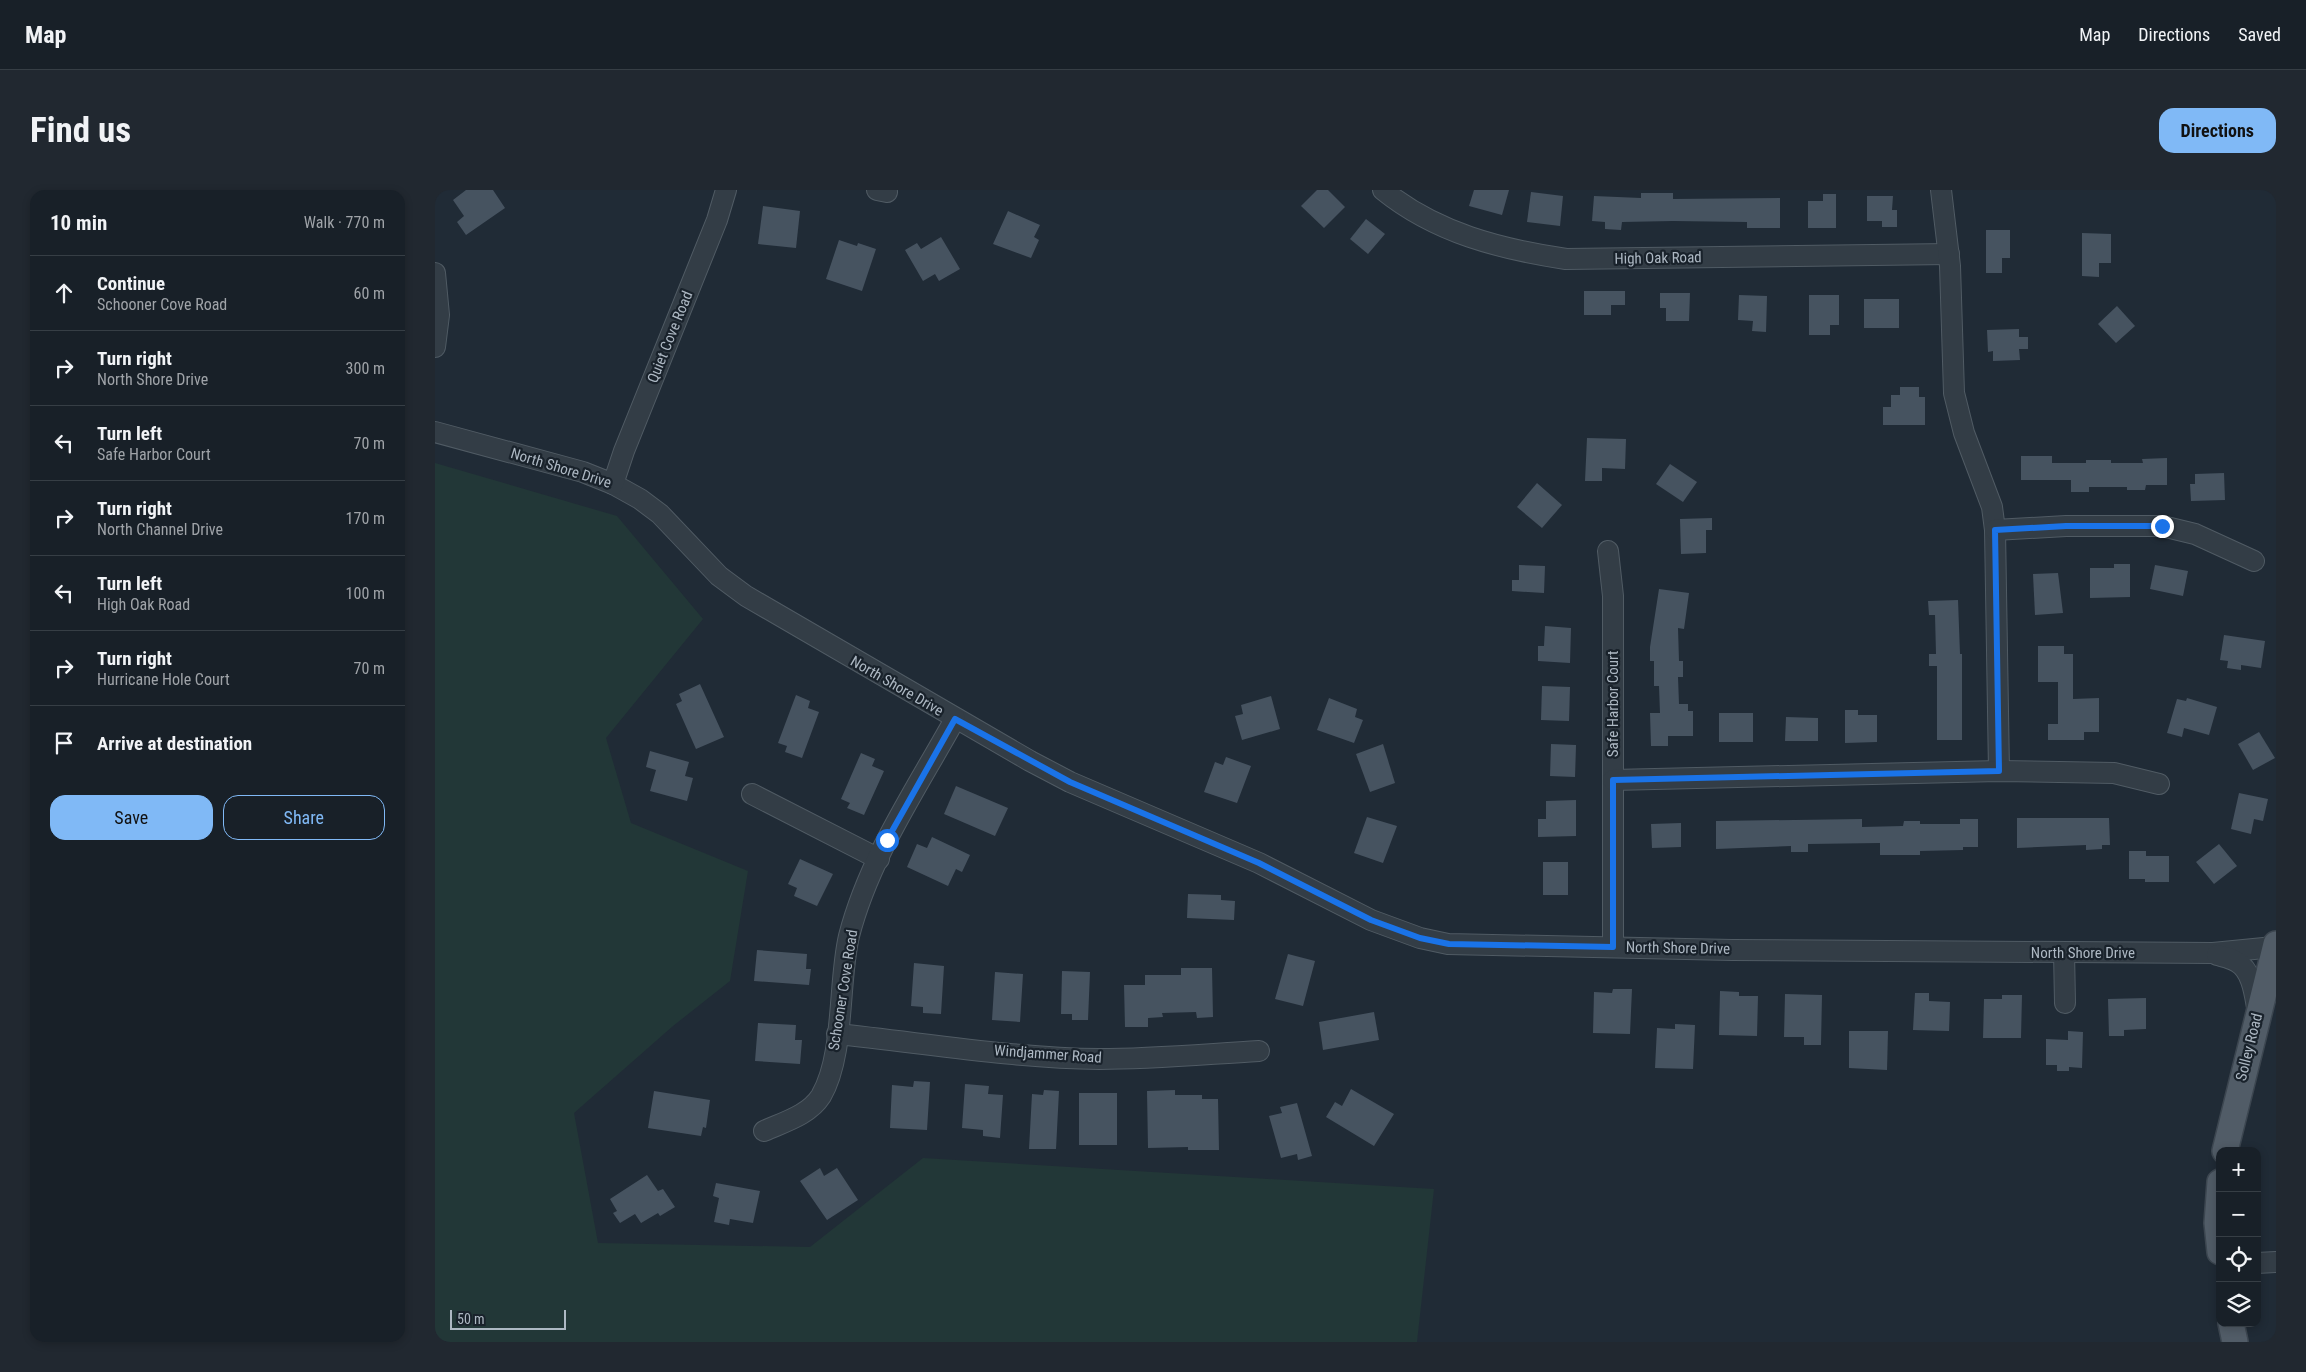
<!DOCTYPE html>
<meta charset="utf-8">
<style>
:root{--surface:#182028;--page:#212830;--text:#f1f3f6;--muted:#9fa3a8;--line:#363e45;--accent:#80b9f6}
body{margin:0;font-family:"Roboto Condensed",sans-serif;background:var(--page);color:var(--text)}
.controls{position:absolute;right:15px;bottom:15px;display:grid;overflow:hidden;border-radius:10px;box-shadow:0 2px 8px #0003}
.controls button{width:45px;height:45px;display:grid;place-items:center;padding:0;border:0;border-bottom:1px solid var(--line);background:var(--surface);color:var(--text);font:25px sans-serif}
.scale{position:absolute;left:15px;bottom:12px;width:116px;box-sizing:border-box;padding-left:5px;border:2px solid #adb8c3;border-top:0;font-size:14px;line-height:18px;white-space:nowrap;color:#adb8c3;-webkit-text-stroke:4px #19222b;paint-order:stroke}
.stop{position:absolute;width:15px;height:15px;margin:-11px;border:4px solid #1a73e8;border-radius:50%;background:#fff}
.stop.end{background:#1a73e8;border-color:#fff;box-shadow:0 1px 5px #0008}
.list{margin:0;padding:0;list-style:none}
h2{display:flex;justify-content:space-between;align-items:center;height:65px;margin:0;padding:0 20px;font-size:21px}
h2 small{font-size:16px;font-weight:400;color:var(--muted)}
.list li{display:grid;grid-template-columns:32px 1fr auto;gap:15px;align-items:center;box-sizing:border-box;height:75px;padding:0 20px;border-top:1px solid var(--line)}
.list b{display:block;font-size:19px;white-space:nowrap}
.list p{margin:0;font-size:16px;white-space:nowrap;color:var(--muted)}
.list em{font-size:16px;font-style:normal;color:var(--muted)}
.actions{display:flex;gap:10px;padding:15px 20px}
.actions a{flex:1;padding:11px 0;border:1px solid var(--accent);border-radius:15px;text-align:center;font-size:18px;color:var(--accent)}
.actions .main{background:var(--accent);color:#111}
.icon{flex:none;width:28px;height:28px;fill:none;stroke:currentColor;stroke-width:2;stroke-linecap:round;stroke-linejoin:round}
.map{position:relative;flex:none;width:1841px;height:1152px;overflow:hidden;border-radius:15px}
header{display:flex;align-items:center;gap:30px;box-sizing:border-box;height:70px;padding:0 25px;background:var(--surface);border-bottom:1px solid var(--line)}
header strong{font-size:24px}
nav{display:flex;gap:28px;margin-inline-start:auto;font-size:18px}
.intro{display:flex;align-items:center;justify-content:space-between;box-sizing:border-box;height:120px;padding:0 30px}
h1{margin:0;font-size:35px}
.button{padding:12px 22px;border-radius:15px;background:var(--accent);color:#111;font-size:18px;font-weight:700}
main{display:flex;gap:30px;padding:0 30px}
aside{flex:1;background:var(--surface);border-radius:15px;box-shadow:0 2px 8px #0003}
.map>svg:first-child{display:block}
</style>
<header>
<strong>Map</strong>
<nav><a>Map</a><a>Directions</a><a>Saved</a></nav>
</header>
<div class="intro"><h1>Find us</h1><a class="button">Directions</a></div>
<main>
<aside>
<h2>10 min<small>Walk · 770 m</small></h2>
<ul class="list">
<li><svg class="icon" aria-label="ahead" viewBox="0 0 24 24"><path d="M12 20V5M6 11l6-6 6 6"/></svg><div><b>Continue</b><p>Schooner Cove Road</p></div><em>60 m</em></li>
<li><svg class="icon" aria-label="right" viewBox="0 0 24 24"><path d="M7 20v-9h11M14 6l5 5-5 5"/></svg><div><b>Turn right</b><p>North Shore Drive</p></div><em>300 m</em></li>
<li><svg class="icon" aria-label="left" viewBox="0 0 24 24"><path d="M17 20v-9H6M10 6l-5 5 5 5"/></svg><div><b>Turn left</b><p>Safe Harbor Court</p></div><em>70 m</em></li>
<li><svg class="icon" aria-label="right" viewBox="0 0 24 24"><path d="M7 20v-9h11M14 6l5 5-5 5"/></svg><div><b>Turn right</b><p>North Channel Drive</p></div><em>170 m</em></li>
<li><svg class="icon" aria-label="left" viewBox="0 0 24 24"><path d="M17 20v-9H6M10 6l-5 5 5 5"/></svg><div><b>Turn left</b><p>High Oak Road</p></div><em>100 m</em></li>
<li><svg class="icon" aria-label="right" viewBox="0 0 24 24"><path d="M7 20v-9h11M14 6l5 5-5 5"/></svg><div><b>Turn right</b><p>Hurricane Hole Court</p></div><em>70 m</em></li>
<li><svg class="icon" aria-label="arrive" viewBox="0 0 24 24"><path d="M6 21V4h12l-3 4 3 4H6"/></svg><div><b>Arrive at destination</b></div></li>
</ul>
<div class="actions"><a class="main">Save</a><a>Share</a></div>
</aside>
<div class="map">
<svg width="1841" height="1152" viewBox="0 0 1841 1152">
<rect width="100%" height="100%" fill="#202b36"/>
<path fill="#223737" d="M0,273L182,326L268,429L171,548L196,633L313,681L295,791L238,836L139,923L163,1053L375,1057L488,968L999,999L982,1152H0Z"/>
<g fill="#465360">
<path d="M31,0H58L70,18L31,45L22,32L29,26L18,10Z"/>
<path d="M882,0H893L910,17L889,38L866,16Z"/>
<path d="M1039,0H1074L1067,25L1034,16Z"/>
<path d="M1096,2L1128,6L1125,36L1092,32Z"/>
<path d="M1206,3H1238V9L1345,8V38H1312V32L1238,31L1187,32L1186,40L1170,39V32L1157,31L1159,6L1206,8Z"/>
<path d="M1388,4H1401V38H1373V11H1388Z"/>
<path d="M1432,6H1458L1457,20H1462V37H1447V31H1432Z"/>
<path d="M328,16L365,21L361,58L323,54Z"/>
<path d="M573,21L605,35L599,47L604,50L596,68L558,54Z"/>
<path d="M931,29L950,44L933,64L915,49Z"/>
<path d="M1551,40H1575V68H1567V83H1551Z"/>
<path d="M1647,43L1676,44V73H1664V87L1647,86Z"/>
<path d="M506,47L525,79L504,91L500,84L488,91L470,60L482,53L486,59Z"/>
<path d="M404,50L422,56L423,53L441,59L427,101L391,89Z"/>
<path d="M1149,101H1190V115H1176V125H1149Z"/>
<path d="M1225,103H1255L1254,131H1231V118H1225Z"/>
<path d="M1304,105L1332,106L1331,142L1317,141L1318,131L1303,130Z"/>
<path d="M1374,105H1404V135H1395V145H1374Z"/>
<rect x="1429" y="109" width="35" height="29"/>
<path d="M1682,116L1700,136L1681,153L1663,134Z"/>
<path d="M1584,139V147H1593V159H1584L1585,170L1558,171V161L1553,162L1552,140Z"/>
<path d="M1465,197H1484V207H1490V235H1448V217H1456V205H1465Z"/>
<path d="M1152,248L1191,249L1190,279L1167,278V291H1150Z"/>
<path d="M1586,266H1617V273H1651V270H1676V273H1708L1707,269L1732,268V295H1711L1710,300H1692V297H1654V302H1636V290H1586Z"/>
<path d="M1235,274L1262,292L1248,312L1221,294Z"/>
<path d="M1789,283L1790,310L1756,311L1755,294H1760V284Z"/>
<path d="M1102,293L1127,315L1107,338L1082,317Z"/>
<path d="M1277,328V340H1271V363L1246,364L1245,329Z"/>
<path d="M1679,374H1695V407L1655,408V378H1679Z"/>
<path d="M1084,375L1110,376L1109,403L1077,401V390H1084Z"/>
<path d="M1720,375L1753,381L1748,406L1715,399Z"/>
<path d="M1623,383L1628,423L1600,425L1598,384Z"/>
<path d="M1224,399L1254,403L1249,439L1243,438L1244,471H1248V487H1243L1244,514H1253V521H1258V546H1233V556H1216L1215,523H1225L1224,496H1219V471H1215V457Z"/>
<path d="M1523,410L1525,464H1527V550H1502V476H1494V464H1501L1500,425H1494L1493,411Z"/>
<path d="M1110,436L1136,438L1135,473L1103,471V456H1109Z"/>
<path d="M1789,445L1830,451L1826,478L1806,475V480L1792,478L1793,471L1785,470Z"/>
<path d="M1603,456H1629V464H1638V509L1664,508V542H1649V550H1613V534H1623V492H1603Z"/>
<path d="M265,494L289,547L261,559L241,514L247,511L244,504Z"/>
<path d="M1107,496L1135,497L1134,531L1106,530Z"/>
<path d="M361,505L375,511L373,518L384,522L367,568L350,562L352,556L343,553Z"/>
<path d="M836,506L845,539L807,550L800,526L808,524L806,515Z"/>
<path d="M894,508L922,519L920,527L928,530L919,553L882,540Z"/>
<path d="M1752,508L1782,517L1774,545L1749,538L1747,547L1732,543L1742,509L1751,511Z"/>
<path d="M1410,520H1423V525H1442V552L1410,553Z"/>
<rect x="1284" y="523" width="34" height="29"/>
<path d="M1351,527L1383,528V551H1350Z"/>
<path d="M1824,542L1840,568L1818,580L1803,554Z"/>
<path d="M948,554L960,593L935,602L921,564Z"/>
<path d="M1116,554L1141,555L1140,587L1115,586Z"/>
<path d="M215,561L254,572L250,586L258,588L252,611L215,601L221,580L211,577Z"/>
<path d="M426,563L440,569L437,576L449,581L429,625L412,618L415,613L406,609Z"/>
<path d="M791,567L816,576L802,613L769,602L780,572L788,575Z"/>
<path d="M521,596L573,618L560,646L509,624Z"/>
<path d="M1804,603L1833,609L1828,631L1819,629L1816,644L1796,639Z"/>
<path d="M1141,610V646L1103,647V629H1111V611Z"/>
<path d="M932,627L962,636L948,673L919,663Z"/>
<path d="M1582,628H1674L1675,655H1667V659L1651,660V655L1582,658Z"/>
<path d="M1427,629V637L1468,636L1469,631H1485V634H1525V629H1543V657H1528V660L1485,661V665H1445V653L1373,654V662H1356V656L1281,659V631Z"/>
<path d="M1246,633V657L1217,658L1216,634Z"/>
<path d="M497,647L535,665L527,682L521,679L513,696L472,677L482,654L492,658Z"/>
<path d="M1784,654L1802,676L1779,694L1761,672Z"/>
<path d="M1694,661H1711V666H1734V692H1710V689H1694Z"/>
<path d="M365,669L398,684L382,716L359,706L362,698L353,694Z"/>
<rect x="1108" y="672" width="25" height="33"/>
<path d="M753,704L786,705V710L800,711L799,730L752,728Z"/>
<path d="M322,760L372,764L371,779H376L374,795L319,791Z"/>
<path d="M853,764L880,771L868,816L840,809Z"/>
<path d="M479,773L509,776L506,824L488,823V817L476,816Z"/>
<path d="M746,778H777L778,827L762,828L761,822L727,823L728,827L713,828V837H690L689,795H710V785H746Z"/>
<path d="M627,781L655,782L653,830H637V824H626Z"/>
<path d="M560,782L588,784L585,832L557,830Z"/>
<path d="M1178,799H1197L1195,844L1158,843L1159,802L1177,803Z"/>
<path d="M1285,801L1304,802V806H1323L1322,846L1284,845Z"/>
<path d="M1480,803H1494V811L1515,812L1514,841L1478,840Z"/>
<path d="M1350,804L1387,805L1386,855H1369V847H1349Z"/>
<path d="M1567,805H1587L1586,848H1548L1549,809H1567Z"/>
<path d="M1711,808V839L1689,840V846H1674L1673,809Z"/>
<path d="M939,822L944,850L888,860L884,832Z"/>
<path d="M323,833L361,835L360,850H367L365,874L320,871Z"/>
<path d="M1240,834L1260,835L1258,879L1220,878L1222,838L1240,839Z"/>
<path d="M1414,841H1453L1452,880L1414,878Z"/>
<path d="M1633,841L1648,842L1647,878L1634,877V881H1622V875H1611V849L1633,850Z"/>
<path d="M479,891L495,892L492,940L455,938L457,895L478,897Z"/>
<path d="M530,894L554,896L553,904L568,905L565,948L548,946V940L527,938Z"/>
<path d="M916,899L959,924L939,956L891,927L900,912L907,916Z"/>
<path d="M609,900L624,901L621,959H594L597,904L608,905Z"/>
<path d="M740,900V905H767V909H783L784,960H753V957L713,958L712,901Z"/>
<path d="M219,901L275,910L271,938L268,937L266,946L213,938Z"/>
<rect x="644" y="903" width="38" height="52"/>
<path d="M862,913L877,966L863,970L862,964L846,968L834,926L847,923L845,917Z"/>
<path d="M385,978L389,986L402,978L423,1010L392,1030L365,991Z"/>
<path d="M212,985L223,1001L228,999L240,1017L225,1026L223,1023L206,1033L200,1024L185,1033L178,1023L182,1021L175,1009Z"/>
<path d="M281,993L325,1001L318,1033L295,1029L294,1035L279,1032L284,1008L278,1006Z"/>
</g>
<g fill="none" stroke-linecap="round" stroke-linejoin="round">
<g stroke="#505b64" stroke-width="22">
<g id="minor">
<path d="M442,0L452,2"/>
<path d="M948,0C1001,43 1065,59 1131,69L1514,64"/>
<path d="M1506,0L1515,76L1519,203L1529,243L1557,317L1560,340L1564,581"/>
<path d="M0,83L4,125L0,157"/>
<path d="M0,242L148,282L178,294L205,309L225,324L284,386L311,406L595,571L635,592L824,673L936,730L985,748L1013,754L1297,760L1778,763L1839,757"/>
<path d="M178,294L189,261L282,30L291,0"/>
<path d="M1560,340L1631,336H1727L1760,344L1819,371"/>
<path d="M1173,361L1178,406V757"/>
<path d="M1178,590L1564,581L1679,583L1724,594"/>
<path d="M317,604L444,669"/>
<path d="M1629,762L1630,813"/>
<path d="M1782,765C1789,767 1796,768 1802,772C1818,781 1820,807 1823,823"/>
<path d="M402,844C489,853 577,868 664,869C717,869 771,864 824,861"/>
<path d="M329,941C349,932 374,925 386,906C410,865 403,792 414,746C434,668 482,598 520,529"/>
<path d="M1822,1073L1841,1072"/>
</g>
</g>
<g stroke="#3c4650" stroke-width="28">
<g id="major">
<path d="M1790,961L1841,754"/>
<path d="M1785,992L1782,1033L1785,1062"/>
<path d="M1796,1133L1800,1152"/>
</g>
</g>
<use href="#minor" stroke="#333d46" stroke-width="20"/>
<use href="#major" stroke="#515c67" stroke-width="25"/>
</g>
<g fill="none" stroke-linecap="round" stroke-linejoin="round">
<path stroke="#1a73e8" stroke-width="6" d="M452,650L520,529L635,592L824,673L936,730L985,748L1014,754L1178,757V590L1564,581L1560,340L1631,336H1727"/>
</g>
<g text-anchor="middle" stroke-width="4.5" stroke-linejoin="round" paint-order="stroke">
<g font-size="15" fill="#adb8c3" stroke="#19222b">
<text transform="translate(1223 68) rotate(-1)" y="5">High Oak Road</text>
<text transform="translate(235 147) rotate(-68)" y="5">Quiet Cove Road</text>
<text transform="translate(126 278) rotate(17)" y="5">North Shore Drive</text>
<text transform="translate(462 496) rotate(30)" y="5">North Shore Drive</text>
<text transform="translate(1178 514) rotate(-90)" y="5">Safe Harbor Court</text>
<text transform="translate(1243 758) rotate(1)" y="5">North Shore Drive</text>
<text x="1648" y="768">North Shore Drive</text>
<text transform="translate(408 800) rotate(-81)" y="5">Schooner Cove Road</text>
<text transform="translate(1814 857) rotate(-76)" y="5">Solley Road</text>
<text transform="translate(613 864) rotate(4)" y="5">Windjammer Road</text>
</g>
</g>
</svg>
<div class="controls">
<button>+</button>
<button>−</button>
<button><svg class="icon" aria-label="locate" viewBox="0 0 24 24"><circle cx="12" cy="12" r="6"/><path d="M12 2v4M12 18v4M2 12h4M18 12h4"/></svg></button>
<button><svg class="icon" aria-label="layers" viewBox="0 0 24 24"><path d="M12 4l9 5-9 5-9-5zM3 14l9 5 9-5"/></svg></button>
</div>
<div class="scale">50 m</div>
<div class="stop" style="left:452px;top:650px"></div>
<div class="stop end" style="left:1727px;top:336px"></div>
</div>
</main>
